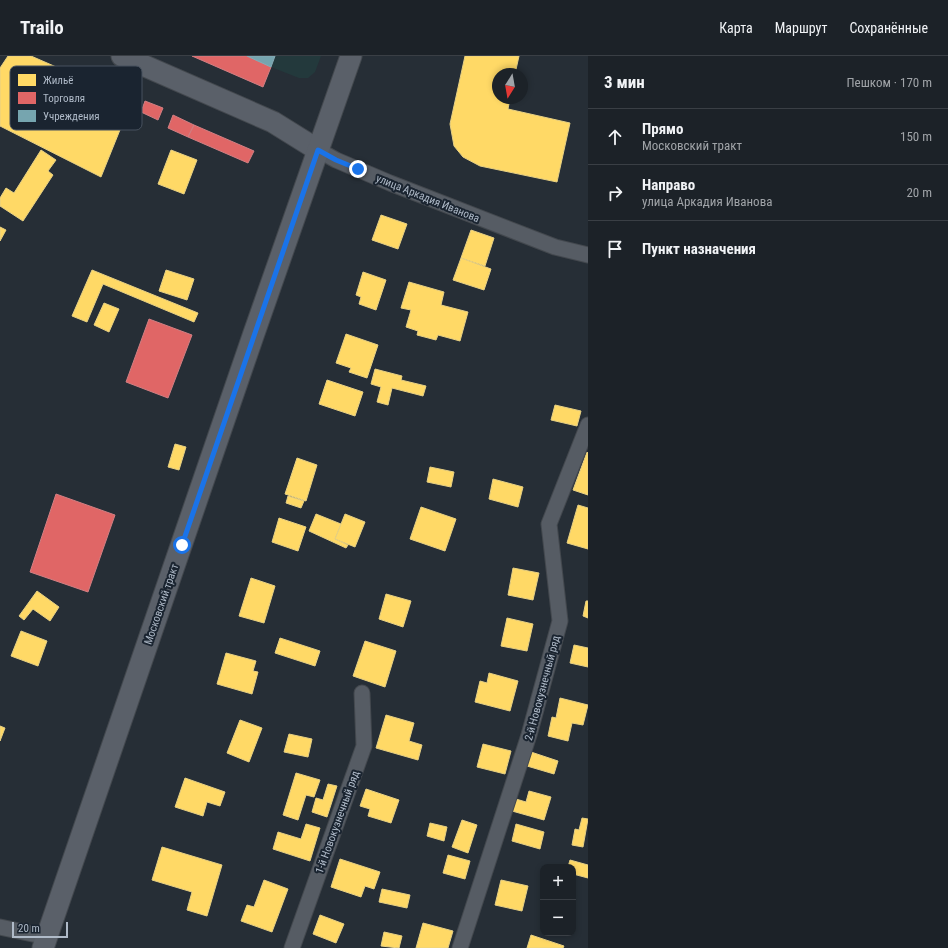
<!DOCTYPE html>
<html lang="ru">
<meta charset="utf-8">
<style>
:root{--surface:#1c2228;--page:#252a30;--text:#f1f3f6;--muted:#a0a4a8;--line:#3a3f45}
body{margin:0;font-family:"Roboto Condensed",sans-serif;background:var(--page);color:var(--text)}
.controls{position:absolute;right:12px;bottom:12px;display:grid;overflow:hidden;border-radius:8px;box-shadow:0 2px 6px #0003}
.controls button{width:36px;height:36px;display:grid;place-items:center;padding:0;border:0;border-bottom:1px solid var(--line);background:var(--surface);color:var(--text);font:20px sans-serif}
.compass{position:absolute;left:492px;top:12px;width:36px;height:36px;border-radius:50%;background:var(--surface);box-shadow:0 2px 6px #0003;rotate:191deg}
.scale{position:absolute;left:12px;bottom:10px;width:56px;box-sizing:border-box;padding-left:4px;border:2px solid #afbac8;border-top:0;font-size:11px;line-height:14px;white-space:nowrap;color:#afbac8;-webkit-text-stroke:3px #1a2430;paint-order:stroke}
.stop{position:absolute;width:12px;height:12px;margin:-9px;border:3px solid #1a73e8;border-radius:50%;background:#fff}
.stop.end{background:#1a73e8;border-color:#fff;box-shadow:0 1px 4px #0008}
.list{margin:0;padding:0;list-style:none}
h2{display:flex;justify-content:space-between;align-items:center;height:52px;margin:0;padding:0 16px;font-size:17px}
h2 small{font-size:13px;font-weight:400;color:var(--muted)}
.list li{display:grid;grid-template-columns:26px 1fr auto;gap:12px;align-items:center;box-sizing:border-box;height:56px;padding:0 16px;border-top:1px solid var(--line)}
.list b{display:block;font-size:15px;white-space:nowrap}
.list p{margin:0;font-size:13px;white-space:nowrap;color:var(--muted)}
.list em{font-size:13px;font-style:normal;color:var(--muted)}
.icon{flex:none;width:22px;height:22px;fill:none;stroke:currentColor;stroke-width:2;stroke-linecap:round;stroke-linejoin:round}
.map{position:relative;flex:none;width:588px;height:892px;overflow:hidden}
header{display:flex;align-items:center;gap:24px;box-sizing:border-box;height:56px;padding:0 20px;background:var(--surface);border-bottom:1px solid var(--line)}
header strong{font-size:19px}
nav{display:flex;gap:22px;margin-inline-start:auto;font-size:14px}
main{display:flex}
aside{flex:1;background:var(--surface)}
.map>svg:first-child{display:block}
</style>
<header>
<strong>Trailo</strong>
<nav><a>Карта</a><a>Маршрут</a><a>Сохранённые</a></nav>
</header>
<main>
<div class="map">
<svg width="588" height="892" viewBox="0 0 588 892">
<rect width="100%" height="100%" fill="#262e36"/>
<path fill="#23393c" d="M275,0H321L315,16L308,22H299L271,11Z"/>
<g fill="#ffd966" stroke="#e7d083">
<path d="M8,0H31L132,44L101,121L0,70V12Z"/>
<path d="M465,0H519L515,18H498V42H510L508,53L570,67L557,126L480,110L463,101L454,90L450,68Z"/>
<path d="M41,94L56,104L48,115L53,119L23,165L0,150V142L6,132L14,137Z"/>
<path d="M171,94L197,104L184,138L158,128Z"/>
<path d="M381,159L407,168L398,193L372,184Z"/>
<path d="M0,171L6,174L0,185Z"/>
<path d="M471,174L494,182L485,210L461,202Z"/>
<path d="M461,202L491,213L484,234L453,224Z"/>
<path d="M92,214L198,257L194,266L103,228L87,266L72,260Z"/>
<path d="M166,214L194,223L187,244L159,235Z"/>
<path d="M363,216L386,224L376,254L359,248L361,241L356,239Z"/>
<path d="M409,226L444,236L441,249L468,256L460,285L438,279L436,284L417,279L418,275L406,271L411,254L401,252Z"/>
<path d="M104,247L119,253L109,276L94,269Z"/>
<path d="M346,278L378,289L367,322L349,316L351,312L336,307Z"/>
<path d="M375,313L402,320L401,324L426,330L423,340L392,332L388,349L377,346L381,331L371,328Z"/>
<path d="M327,324L363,336L355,360L319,348Z"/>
<path d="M555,349L581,355L577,370L551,364Z"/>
<path d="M175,388L186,391L179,414L168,411Z"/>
<path d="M587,396L588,397V439L573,434Z"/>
<path d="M297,402L317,409L306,445L285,438Z"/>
<path d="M430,411L454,416L451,431L427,426Z"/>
<path d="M493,423L523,431L518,451L489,443Z"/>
<path d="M288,440L304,445L301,452L286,447Z"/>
<path d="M578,449L588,452V493L567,487Z"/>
<path d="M421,451L456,463L445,495L410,483Z"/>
<path d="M316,458L341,468L335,483L348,489L346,492L309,475Z"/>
<path d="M345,458L365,466L355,491L335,483Z"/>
<path d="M279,462L306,471L298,495L272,486Z"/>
<path d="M513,512L539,517L533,544L508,539Z"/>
<path d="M251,522L275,530L264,567L239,560Z"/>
<path d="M37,535L59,551L50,565L33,553L24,564L19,560Z"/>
<path d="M386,538L411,545L403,571L379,563Z"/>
<path d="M586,545H588V562L583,560Z"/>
<path d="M507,562L533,568L527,595L501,590Z"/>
<path d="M21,575L47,585L38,610L11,600Z"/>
<path d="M280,582L320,595L315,610L275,597Z"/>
<path d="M365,585L396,595L385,631L353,620Z"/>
<path d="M574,589L588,592V611L570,607Z"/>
<path d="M226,597L256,605L253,615L258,616L252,638L217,628Z"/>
<path d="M489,617L518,625L510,655L475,646L480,625L487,627Z"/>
<path d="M560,642L588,649L583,669L572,667L568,685L548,680L552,661L556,662Z"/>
<path d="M386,659L414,667L409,685L422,689L418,704L376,692Z"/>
<path d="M240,664L262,672L249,706L227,697Z"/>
<path d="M0,670L5,672L0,685Z"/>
<path d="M289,678L312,683L308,701L284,696Z"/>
<path d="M483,688L511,695L505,718L477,711Z"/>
<path d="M531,696L558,705L554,718L527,710Z"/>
<path d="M296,717L320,724L314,741L306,739L298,764L283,759Z"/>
<path d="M185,722L225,736L220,750L207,746L203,760L175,751Z"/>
<path d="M328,728L337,730L327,761L312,756L316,742L323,744Z"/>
<path d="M366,733L399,744L391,767L368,760L370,753L360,750Z"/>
<path d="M529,735L551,741L544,764L512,755L516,743L526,746Z"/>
<path d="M582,762L588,763L583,791L572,789L575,773L579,774Z"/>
<path d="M462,764L477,769L468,797L452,791Z"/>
<path d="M430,767L447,771L444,785L427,780Z"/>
<path d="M306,768L320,772L310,805L273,793L278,776L301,783Z"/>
<path d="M516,768L544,776L540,793L512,785Z"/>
<path d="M162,791L222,809L207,860L187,854L192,836L152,824Z"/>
<path d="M448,799L470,805L465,823L443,817Z"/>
<path d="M340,803L380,816L374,833L365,830L361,841L331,831Z"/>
<path d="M570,804L588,809V822L573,818V811H568Z"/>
<path d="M264,824L288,833L272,876L241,865L247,849L254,851Z"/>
<path d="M501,824L528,830L522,855L495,849Z"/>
<path d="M382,833L410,839L407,852L379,846Z"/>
<path d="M320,859L344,868L336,887L313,878Z"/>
<path d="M423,867L453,875L448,892H416Z"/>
<path d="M384,876L402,880L399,892L381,890Z"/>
<path d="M531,879L564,890L563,892H527Z"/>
</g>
<g fill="#e06666" stroke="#d17f83">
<path d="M192,0H247L271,11L263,31Z"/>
<path d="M145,45L163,52L158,64L141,56Z"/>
<path d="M173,59L194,69L188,81L168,72Z"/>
<path d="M194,69L254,95L248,107L188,81Z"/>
<path d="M149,263L192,279L168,342L126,326Z"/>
<path d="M56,438L115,459L88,536L30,516Z"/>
</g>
<path fill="#76a5af" stroke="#87abb6" d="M247,0H275L271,11Z"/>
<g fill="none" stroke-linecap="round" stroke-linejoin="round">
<g stroke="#43484e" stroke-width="17">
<g id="street">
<path d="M318,94L336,104L390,127L555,191L588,199"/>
<path d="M0,871L47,881"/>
<path d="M292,892L364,690L362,637"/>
<path d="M460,892L529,679L560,565L549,468L588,369"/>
</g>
</g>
<g stroke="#43484e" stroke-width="23">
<g id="secondary">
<path d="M122,0L273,66L318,94"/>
<path d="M43,892L253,280L351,0"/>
</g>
</g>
<use href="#street" stroke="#565c64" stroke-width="15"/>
<use href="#secondary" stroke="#5a6069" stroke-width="21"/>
</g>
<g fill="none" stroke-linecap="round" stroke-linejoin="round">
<path stroke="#1a73e8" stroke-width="5" d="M182,489L318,94L336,104L358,113"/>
</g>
<g text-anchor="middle" stroke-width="4" stroke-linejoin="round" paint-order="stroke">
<g font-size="11" fill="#afbac8" stroke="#1a2430">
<text transform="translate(428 142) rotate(22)" y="4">улица Аркадия Иванова</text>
<text transform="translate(161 548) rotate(-71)" y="4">Московский тракт</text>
<text transform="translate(542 632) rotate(-75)" y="4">2-й Новокузнечный ряд</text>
<text transform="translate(337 766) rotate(-70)" y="4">1-й Новокузнечный ряд</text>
</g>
</g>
<rect x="10" y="10" width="132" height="64" rx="6" fill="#1a2430" stroke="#47515e" stroke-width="1"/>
<rect x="18" y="18" width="18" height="12" fill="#ffd966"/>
<rect x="18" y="36" width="18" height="12" fill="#e06666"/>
<rect x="18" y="54" width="18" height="12" fill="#76a5af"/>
<g font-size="11" fill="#afbac8">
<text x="43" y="28">Жильё</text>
<text x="43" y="46">Торговля</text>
<text x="43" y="64">Учреждения</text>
</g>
</svg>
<div class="controls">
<button>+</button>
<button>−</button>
</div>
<svg class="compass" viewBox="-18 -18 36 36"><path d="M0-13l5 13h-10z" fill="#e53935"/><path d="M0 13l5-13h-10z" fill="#a0a4a8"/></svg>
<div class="scale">20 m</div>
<div class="stop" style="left:182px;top:489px"></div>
<div class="stop end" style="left:358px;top:113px"></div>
</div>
<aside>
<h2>3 мин<small>Пешком · 170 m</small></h2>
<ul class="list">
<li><svg class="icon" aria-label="ahead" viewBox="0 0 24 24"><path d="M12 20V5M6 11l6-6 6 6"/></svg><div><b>Прямо</b><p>Московский тракт</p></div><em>150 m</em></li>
<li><svg class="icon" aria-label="right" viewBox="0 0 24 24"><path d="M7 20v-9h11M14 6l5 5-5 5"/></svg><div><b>Направо</b><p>улица Аркадия Иванова</p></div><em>20 m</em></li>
<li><svg class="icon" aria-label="arrive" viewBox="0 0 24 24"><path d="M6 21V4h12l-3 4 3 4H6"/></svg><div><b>Пункт назначения</b></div></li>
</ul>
</aside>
</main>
